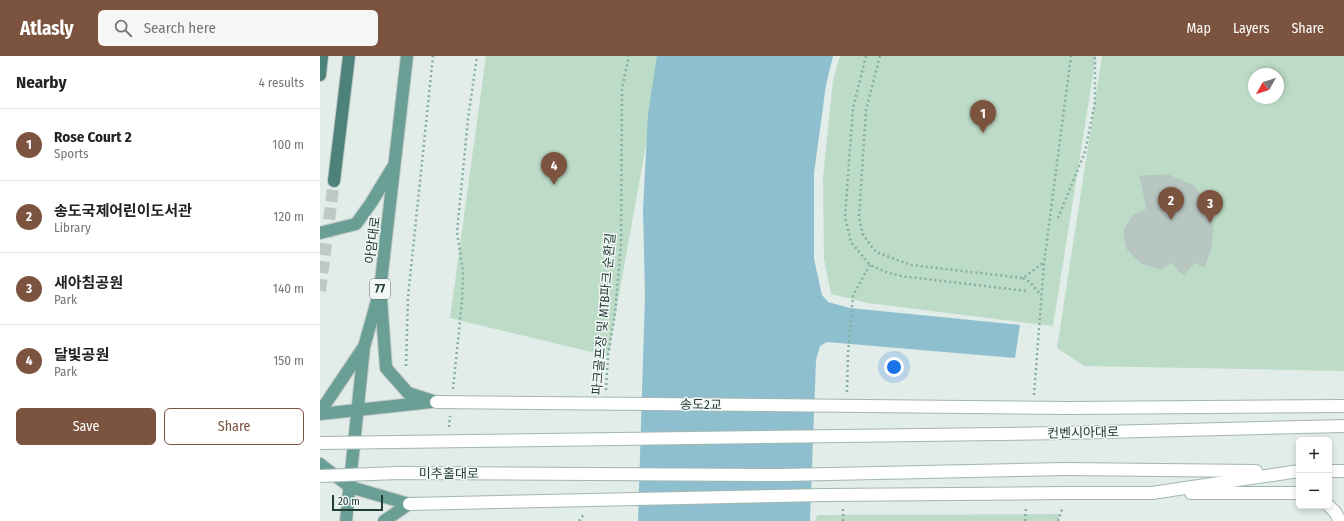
<!DOCTYPE html>
<meta charset="utf-8">
<style>
:root{--surface:#fff;--page:#f6f6f6;--text:#222;--muted:#767676;--line:#e0e0e0;--accent:#7c533f}
body{margin:0;font-family:"Fira Sans Condensed","Noto Sans KR",sans-serif;background:var(--page);color:var(--text)}
.controls{position:absolute;right:12px;bottom:12px;display:grid;overflow:hidden;border-radius:6px;box-shadow:0 2px 6px #0003}
.controls button{width:36px;height:36px;display:grid;place-items:center;padding:0;border:0;border-bottom:1px solid var(--line);background:var(--surface);color:var(--text);font:20px sans-serif}
.compass{position:absolute;left:928px;top:12px;width:36px;height:36px;border-radius:50%;background:var(--surface);box-shadow:0 2px 6px #0003;rotate:231deg}
.scale{position:absolute;left:12px;bottom:10px;width:51px;box-sizing:border-box;padding-left:4px;border:2px solid #233c37;border-top:0;font-size:11px;line-height:14px;white-space:nowrap;color:#233c37;-webkit-text-stroke:3px #f3f8f6;paint-order:stroke}
.you{position:absolute;left:574px;top:311px;width:14px;height:14px;margin:-10px;border:3px solid #fff;border-radius:50%;background:#1a73e8;box-shadow:0 0 0 6px #1a73e833}
.badge{display:grid;place-items:center;width:26px;height:26px;border-radius:50%;background:var(--accent);color:#fff;font-size:13px;font-weight:700}
.pin{position:absolute;translate:-50% -33px;filter:drop-shadow(0 1px 2px #0008)}
.pin::after{content:'';position:absolute;top:21px;width:14px;height:12px;background:inherit;clip-path:polygon(0 0,100% 0,50% 100%)}
.list{margin:0;padding:0;list-style:none}
h2{display:flex;justify-content:space-between;align-items:center;height:52px;margin:0;padding:0 16px;font-size:17px}
h2 small{font-size:13px;font-weight:400;color:var(--muted)}
.list li{display:grid;grid-template-columns:26px 1fr auto;gap:12px;align-items:center;box-sizing:border-box;height:72px;padding:0 16px;border-top:1px solid var(--line)}
.list b{display:block;font-size:15px;white-space:nowrap}
.list p{margin:0;font-size:13px;white-space:nowrap;color:var(--muted)}
.list em{font-size:13px;font-style:normal;color:var(--muted)}
.actions{display:flex;gap:8px;padding:12px 16px}
.actions a{flex:1;padding:9px 0;border:1px solid var(--accent);border-radius:6px;text-align:center;font-size:14px;color:var(--accent)}
.actions .main{background:var(--accent);color:#fff}
.icon{flex:none;width:22px;height:22px;fill:none;stroke:currentColor;stroke-width:2;stroke-linecap:round;stroke-linejoin:round}
.map{position:relative;flex:none;width:1024px;height:465px;overflow:hidden}
header{display:flex;align-items:center;gap:24px;box-sizing:border-box;height:56px;padding:0 20px;background:var(--accent);color:#fff}
header strong{font-size:19px}
nav{display:flex;gap:22px;margin-inline-start:auto;font-size:14px}
.search{width:280px;height:36px;background:var(--page);display:flex;align-items:center;gap:10px;box-sizing:border-box;padding:0 14px;border-radius:6px;color:var(--muted);font-size:15px}
main{display:flex}
aside{flex:1;background:var(--surface)}
.map>svg:first-child{display:block}
</style>
<header>
<strong>Atlasly</strong>
<div class="search"><svg class="icon" aria-label="search" viewBox="0 0 24 24"><circle cx="10" cy="10" r="6"/><path d="M15 15l6 6"/></svg>Search here</div>
<nav><a>Map</a><a>Layers</a><a>Share</a></nav>
</header>
<main>
<aside>
<h2>Nearby<small>4 results</small></h2>
<ul class="list">
<li><span class="badge">1</span><div><b>Rose Court 2</b><p>Sports</p></div><em>100 m</em></li>
<li><span class="badge">2</span><div><b>송도국제어린이도서관</b><p>Library</p></div><em>120 m</em></li>
<li><span class="badge">3</span><div><b>새아침공원</b><p>Park</p></div><em>140 m</em></li>
<li><span class="badge">4</span><div><b>달빛공원</b><p>Park</p></div><em>150 m</em></li>
</ul>
<div class="actions"><a class="main">Save</a><a>Share</a></div>
</aside>
<div class="map">
<svg width="1024" height="465" viewBox="0 0 1024 465">
<rect width="100%" height="100%" fill="#e2ece8"/>
<g fill="#bddcc7" fill-rule="evenodd">
<path d="M166,0H342L288,300L130,262Z"/>
<path d="M520,0H776L733,270L548,247L511,238L504,203L503,121L513,24Z"/>
<path d="M782,0H1024V315L764,310L737,292ZM934,18H958V42H934Z"/>
<path d="M739,458V465H495L497,459Z"/>
</g>
<path fill="#8ebfce" d="M337,0H513L506,29L494,117V203L502,239L508,246L530,252L700,269L695,302L507,286L500,290L496,304L490,465H318L325,240L323,153L328,58Z"/>
<path fill="#b8c6c1" stroke="#b5c5c0" d="M848,119L872,129L888,147L893,170L891,192L884,211L875,206L863,219L852,206L840,213L821,207L807,193L804,180L805,172L814,159L827,153L820,120Z"/>
<g fill="none" stroke-linecap="round" stroke-linejoin="round">
<path stroke="#bcc9c5" stroke-width="12" stroke-dasharray="12 6" stroke-linecap="butt" d="M0,235L14,125"/>
<g stroke="#a1b7b1" stroke-width="14">
<g id="secondary">
<path d="M749,352L1024,350"/>
<path d="M745,377L1024,370"/>
<path d="M745,413L936,415"/>
<path d="M1009,415H1024"/>
<path d="M743,437H832L979,415"/>
<path d="M871,437H979"/>
<path d="M1009,450L1015,456L1020,465"/>
</g>
</g>
<g stroke="#c1c8c7" stroke-width="14">
<g id="primary">
<path d="M0,177L36,168L51,147L73,111"/>
<path d="M61,242L66,312L88,337L116,346"/>
<path d="M0,356L43,292"/>
<path d="M0,358L111,346"/>
<path d="M0,408L30,431L89,448"/>
<path d="M26,465L44,291L60,234L87,0"/>
<path d="M64,465L89,448"/>
</g>
</g>
<g stroke="#c1c8c7" stroke-width="14">
<g id="trunk">
<path d="M0,19L2,0"/>
<path d="M14,125L29,0"/>
</g>
</g>
<g stroke="#85ada4" stroke-width="2.5" stroke-dasharray="2 3" stroke-linecap="butt">
<path d="M546,0L533,52L525,161L531,186L550,209L566,216L581,220L707,235"/>
<path d="M560,0L546,54L539,161L543,179L556,196L591,209L703,222L723,207"/>
<path d="M738,162L765,96L775,46V0"/>
<path d="M703,222L710,226L721,239"/>
<path d="M86,310L88,241L113,0"/>
<path d="M133,333L142,245L143,216L137,176L148,63L157,0"/>
<path d="M286,334L288,300L295,258L301,187L302,32L309,0"/>
<path d="M527,336L528,297L533,239L550,209"/>
<path d="M714,339L724,207L751,0"/>
<path d="M129,371L130,360"/>
<path d="M259,465L264,458"/>
<path d="M523,465V453"/>
<path d="M705,465L706,452"/>
<path d="M738,465L742,453"/>
</g>
<use href="#secondary" stroke="#fff" stroke-width="12"/>
<use href="#primary" stroke="#699f95" stroke-width="12"/>
<use href="#trunk" stroke="#4d827a" stroke-width="12"/>
<g stroke="#a1b7b1" stroke-width="14" stroke-linecap="butt">
<g id="secondary-bridge">
<path d="M116,346L749,352"/>
<path d="M0,387L745,377"/>
<path d="M0,420L78,417L463,419L745,413"/>
<path d="M89,448L505,439L743,437"/>
</g>
</g>
<use href="#secondary-bridge" stroke="#fff" stroke-width="12"/>
</g>
<g text-anchor="middle" stroke-width="3" stroke-linejoin="round" paint-order="stroke">
<rect fill="#f3f8f6" stroke="#617470" stroke-width="1" x="50" y="223" width="20" height="20" rx="3"/>
<g font-size="12" font-weight="bold" fill="#233c37">
<text x="60" y="237">77</text>
</g>
<g font-size="13" fill="#233c37" stroke="#f3f8f6">
<text transform="translate(52 184) rotate(-83)" y="5">아암대로</text>
<text transform="translate(283 258) rotate(-85)" y="5">파크골프장 및 MTB파크 순환길</text>
<text transform="translate(381 348) rotate(1)" y="5">송도2교</text>
<text transform="translate(763 376) rotate(-1)" y="5">컨벤시아대로</text>
<text x="129" y="422">미추홀대로</text>
</g>
</g>
</svg>
<div class="controls">
<button>+</button>
<button>−</button>
</div>
<svg class="compass" viewBox="-18 -18 36 36"><path d="M0-13l5 13h-10z" fill="#e53935"/><path d="M0 13l5-13h-10z" fill="#767676"/></svg>
<div class="scale">20 m</div>
<div class="you"></div>
<div class="pin badge" style="left:663px;top:77px">1</div>
<div class="pin badge" style="left:851px;top:164px">2</div>
<div class="pin badge" style="left:890px;top:167px">3</div>
<div class="pin badge" style="left:234px;top:129px">4</div>
</div>
</main>
